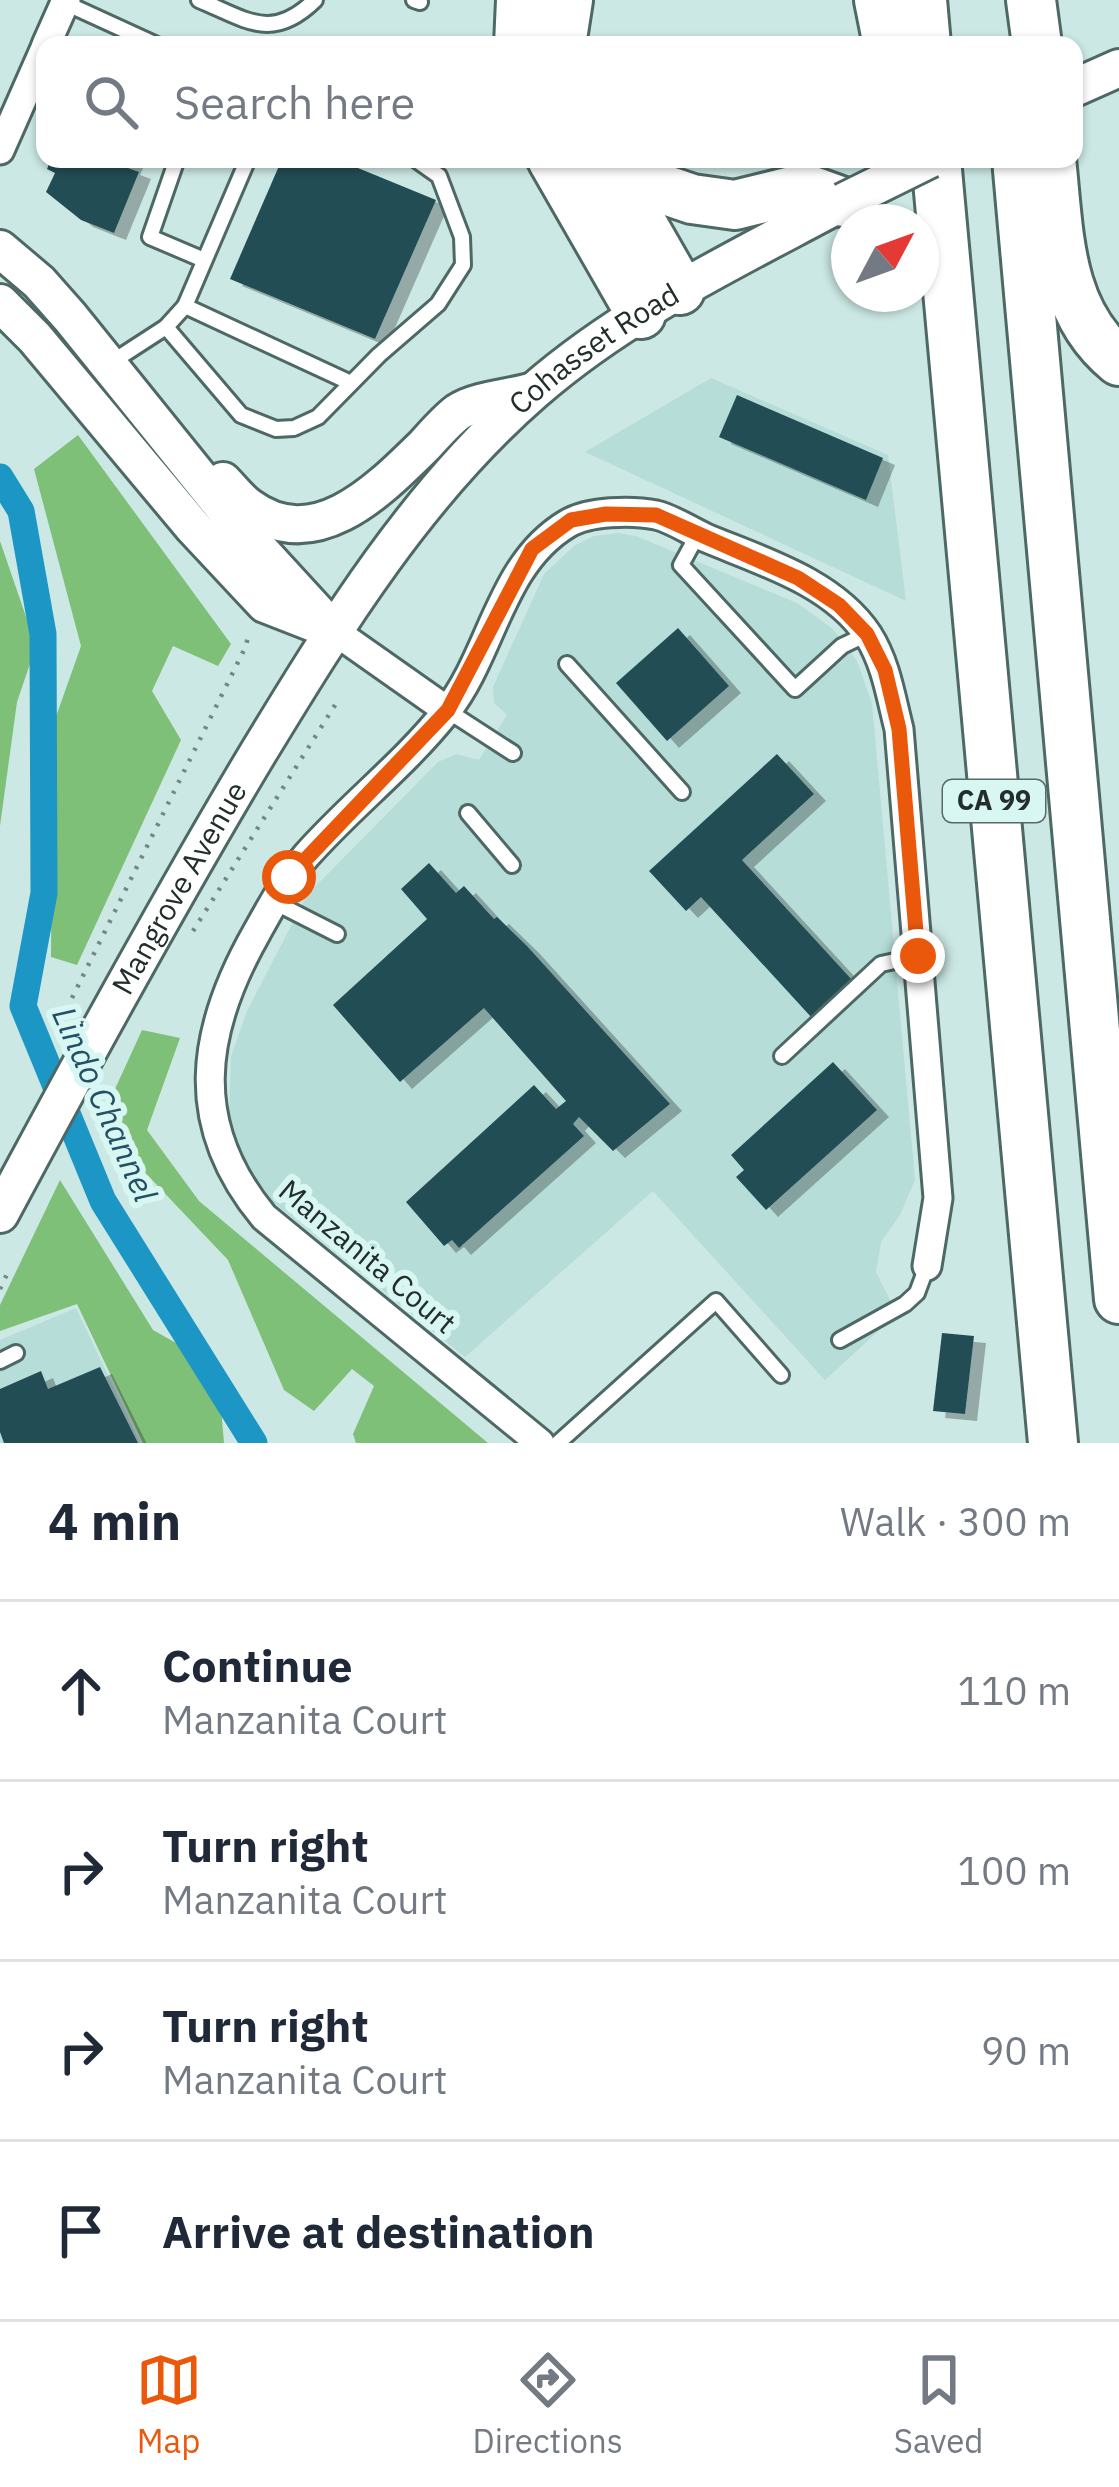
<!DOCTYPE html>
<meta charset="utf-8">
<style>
:root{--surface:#fff;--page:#f2f2f3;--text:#1f2937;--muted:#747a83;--line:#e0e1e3;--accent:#ea580c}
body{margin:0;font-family:"IBM Plex Sans",sans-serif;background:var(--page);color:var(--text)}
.compass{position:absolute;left:831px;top:204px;width:108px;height:108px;border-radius:50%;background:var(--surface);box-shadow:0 3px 9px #0004;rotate:49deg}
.stop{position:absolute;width:36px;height:36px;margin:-27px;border:9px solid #ea580c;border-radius:50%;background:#fff}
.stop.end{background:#ea580c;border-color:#fff;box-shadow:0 3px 12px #0008}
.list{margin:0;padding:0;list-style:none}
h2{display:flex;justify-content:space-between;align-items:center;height:156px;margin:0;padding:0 48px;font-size:51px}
h2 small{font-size:39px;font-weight:400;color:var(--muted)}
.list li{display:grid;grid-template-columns:78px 1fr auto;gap:36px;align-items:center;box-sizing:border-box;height:180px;padding:0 48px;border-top:3px solid var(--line)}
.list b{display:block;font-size:45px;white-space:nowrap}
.list p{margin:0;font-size:39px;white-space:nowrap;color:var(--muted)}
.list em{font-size:39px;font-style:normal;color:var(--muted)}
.icon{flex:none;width:66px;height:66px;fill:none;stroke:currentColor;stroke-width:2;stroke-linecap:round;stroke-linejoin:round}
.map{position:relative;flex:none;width:1119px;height:1443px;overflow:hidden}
.search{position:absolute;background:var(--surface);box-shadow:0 3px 9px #0004;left:36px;right:36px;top:36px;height:132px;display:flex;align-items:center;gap:30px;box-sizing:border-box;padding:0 42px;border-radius:24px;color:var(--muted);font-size:45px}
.sheet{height:876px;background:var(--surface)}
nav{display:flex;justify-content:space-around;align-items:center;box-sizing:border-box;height:168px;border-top:3px solid var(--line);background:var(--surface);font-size:33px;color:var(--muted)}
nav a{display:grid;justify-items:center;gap:6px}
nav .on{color:var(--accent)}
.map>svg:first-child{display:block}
</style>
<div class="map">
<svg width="1119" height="1443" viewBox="0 0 1119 1443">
<defs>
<filter id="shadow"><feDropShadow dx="12" dy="7" stdDeviation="0" flood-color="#0004"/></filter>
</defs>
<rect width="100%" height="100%" fill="#cbe8e4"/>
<g fill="#b7ddd8">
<path d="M711,378L888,455L906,601L585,452Z"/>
<path d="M618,533L636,536L797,603L833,629L857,661L872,703L915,1180L900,1215L881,1242L876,1272L897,1314L825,1380L653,1191L465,1357L272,1201L245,1160L229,1118L231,1056L247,1011L307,895L438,762L456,754L479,760L507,715L494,703L493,687L544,574L574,546L594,536Z"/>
<path d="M76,1308L140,1443H0V1340Z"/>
</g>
<g fill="#7fc079">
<path d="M78,435L231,644L218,666L173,646L152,691L181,740L77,965L51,957L52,728L81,646L34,469Z"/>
<path d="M0,541L36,646L17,702L0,826Z"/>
<path d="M142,1030L180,1038L147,1130L199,1201L488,1443H356L353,1434L374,1386L352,1369L314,1411L284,1390L228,1260L99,1124Z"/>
<path d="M60,1180L153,1330L192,1352L221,1408L224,1443H143L77,1304L0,1331V1305Z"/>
</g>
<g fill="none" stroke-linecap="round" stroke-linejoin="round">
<path stroke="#1c96c5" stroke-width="27" d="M0,477L21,511L43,634L44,893L23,1006L103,1201L254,1443"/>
</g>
<g fill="#244e54" filter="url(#shadow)">
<path d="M51,159H132L128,168L139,172L114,233L81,220L46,192L55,173L47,169Z"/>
<path d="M282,159H336L436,200L375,339L230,279Z"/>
<path d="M737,395L883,458L866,500L719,437Z"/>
<path d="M678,628L729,686L667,741L616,683Z"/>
<path d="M777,754L814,794L742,860L853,981L812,1018L701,897L686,911L649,871Z"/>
<path d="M429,863L456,893L464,886L494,919L497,917L527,946L670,1104L613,1151L579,1117L573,1124L584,1136L459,1248L452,1240L444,1246L406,1202L534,1085L556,1109L566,1101L484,1008L400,1082L333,1005L427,919L401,889Z"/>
<path d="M833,1062L877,1110L766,1210L736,1177L744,1170L731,1155Z"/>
<path d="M942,1333L974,1336L965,1414L933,1411Z"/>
<path d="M100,1367L138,1443H4L0,1432V1389L41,1371L48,1389Z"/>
</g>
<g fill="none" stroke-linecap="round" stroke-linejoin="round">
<g stroke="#4e6865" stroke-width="20">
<g id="lane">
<path d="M199,0C247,20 272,42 315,0"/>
<path d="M414,0L420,2"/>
<path d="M65,3L157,45"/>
<path d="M177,159L150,237L204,260"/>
<path d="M185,306L351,383"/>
<path d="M166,327L241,415L276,429L294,428L318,417L379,355L438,304L463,265L462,237L439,176L415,159"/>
<path d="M112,362L166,327L185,306L248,159"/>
<path d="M698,534L681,565L795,689L842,646L867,634"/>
<path d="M567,664L682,792"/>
<path d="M448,711L513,753"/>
<path d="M468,813L512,865"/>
<path d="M274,902L337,934"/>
<path d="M782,1056L881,964L918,956"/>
<path d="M840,1340L905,1304L917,1293L927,1266"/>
<path d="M0,1361L16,1353"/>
<path d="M558,1443L716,1301L781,1375"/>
</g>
</g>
<g stroke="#4e6865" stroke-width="33">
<g id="street">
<path d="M46,45L66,0"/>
<path d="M0,150L45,48"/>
<path d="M333,630L448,711"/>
<path d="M540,1443L264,1217C187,1124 200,1032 257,932C272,905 286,879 306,856C350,806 405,764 446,712C493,653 499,565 567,524C588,511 632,510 656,515C673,519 690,531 706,538C761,561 833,582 868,635C886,663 891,698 899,729L938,1198L927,1266"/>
</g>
</g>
<g stroke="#4e6865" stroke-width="42">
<g id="secondary">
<path d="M1074,88L1119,68"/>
<path d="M0,249L39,282L70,317L245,534L333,630"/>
<path d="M0,303L35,338L193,527L265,604L329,629"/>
<path d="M223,481C231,489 239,500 249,507C316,556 380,489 425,445C435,434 446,421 458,412C476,400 509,398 530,392"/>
<path id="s1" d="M0,1214C83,1059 168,903 258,753C337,623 417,493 533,392C624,312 737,259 843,202"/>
</g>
</g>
<g stroke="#4e6865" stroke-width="54">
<g id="highway">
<path d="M879,0L888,45"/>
<path d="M922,0L926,45"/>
<path d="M1031,0L1037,45"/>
<path d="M519,45L521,0"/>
<path d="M561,45L568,0"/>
<path d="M552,159L641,314"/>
<path d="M605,159L680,290"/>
<path d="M613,159L645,183L692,199L735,205L804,188L843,202"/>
<path d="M936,159L1053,1443"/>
<path d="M1017,159L1119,1299"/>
<path d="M1051,159C1059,231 1057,311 1119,361"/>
</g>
</g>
<g stroke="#738784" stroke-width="4.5" stroke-dasharray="3 9" stroke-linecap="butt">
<path d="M193,931L337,702"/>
<path d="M72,998L246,646L249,631"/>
<path d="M0,1289L8,1272"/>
</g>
<use href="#lane" stroke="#fff" stroke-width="14"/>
<use href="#street" stroke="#fff" stroke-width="27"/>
<use href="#secondary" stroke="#fff" stroke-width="36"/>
<use href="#highway" stroke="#fff" stroke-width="48"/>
<g stroke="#4e6865" stroke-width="42" stroke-linecap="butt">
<path id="secondary-bridge" d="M843,202L930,159"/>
</g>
<use href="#secondary-bridge" stroke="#fff" stroke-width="36"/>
</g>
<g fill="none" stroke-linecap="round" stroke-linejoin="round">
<path stroke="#ea580c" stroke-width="15" d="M289,877L448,710L532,549L571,520L606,514L656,515L798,578L839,605L867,634L885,670L899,729L918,956"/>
</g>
<g text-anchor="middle" stroke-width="12" stroke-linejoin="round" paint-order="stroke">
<rect fill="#d8f6f2" stroke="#596967" stroke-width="3" x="943" y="780" width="102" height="42" rx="9"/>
<g font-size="27" font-weight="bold" fill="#222d2c">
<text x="994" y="810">CA 99</text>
</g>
<g font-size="30" fill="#222d2c" stroke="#d8f6f2">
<text dy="10" stroke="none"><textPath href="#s1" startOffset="1059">Cohasset Road</textPath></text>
<text dy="10" stroke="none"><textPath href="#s1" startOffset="372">Mangrove Avenue</textPath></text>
<text transform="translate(367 1257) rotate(40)" y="10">Manzanita Court</text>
</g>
<g font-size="33" font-style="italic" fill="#235065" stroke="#d8f6f2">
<text transform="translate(105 1104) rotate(66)" y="12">Lindo Channel</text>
</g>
</g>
</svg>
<svg class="compass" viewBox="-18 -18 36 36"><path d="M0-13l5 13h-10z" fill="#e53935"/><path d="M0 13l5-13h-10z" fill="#747a83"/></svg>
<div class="stop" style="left:289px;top:877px"></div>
<div class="stop end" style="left:918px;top:956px"></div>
<div class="search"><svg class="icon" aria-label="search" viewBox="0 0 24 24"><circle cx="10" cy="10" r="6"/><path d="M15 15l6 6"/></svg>Search here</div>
</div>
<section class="sheet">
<h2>4 min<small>Walk · 300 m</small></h2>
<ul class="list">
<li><svg class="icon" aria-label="ahead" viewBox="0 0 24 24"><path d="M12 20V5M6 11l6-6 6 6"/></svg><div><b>Continue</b><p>Manzanita Court</p></div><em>110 m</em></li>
<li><svg class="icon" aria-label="right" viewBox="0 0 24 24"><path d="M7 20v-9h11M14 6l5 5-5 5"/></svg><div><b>Turn right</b><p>Manzanita Court</p></div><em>100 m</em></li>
<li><svg class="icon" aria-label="right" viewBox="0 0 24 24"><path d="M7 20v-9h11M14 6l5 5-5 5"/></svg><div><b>Turn right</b><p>Manzanita Court</p></div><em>90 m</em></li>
<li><svg class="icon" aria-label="arrive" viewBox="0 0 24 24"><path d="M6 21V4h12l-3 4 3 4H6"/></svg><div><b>Arrive at destination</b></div></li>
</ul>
</section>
<nav>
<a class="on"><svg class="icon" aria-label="map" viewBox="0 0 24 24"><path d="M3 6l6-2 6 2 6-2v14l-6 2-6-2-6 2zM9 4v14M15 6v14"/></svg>Map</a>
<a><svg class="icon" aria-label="directions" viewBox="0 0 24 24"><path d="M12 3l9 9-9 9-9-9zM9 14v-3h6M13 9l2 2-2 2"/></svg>Directions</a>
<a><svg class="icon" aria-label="saved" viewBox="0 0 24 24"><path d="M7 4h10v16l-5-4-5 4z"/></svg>Saved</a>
</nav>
